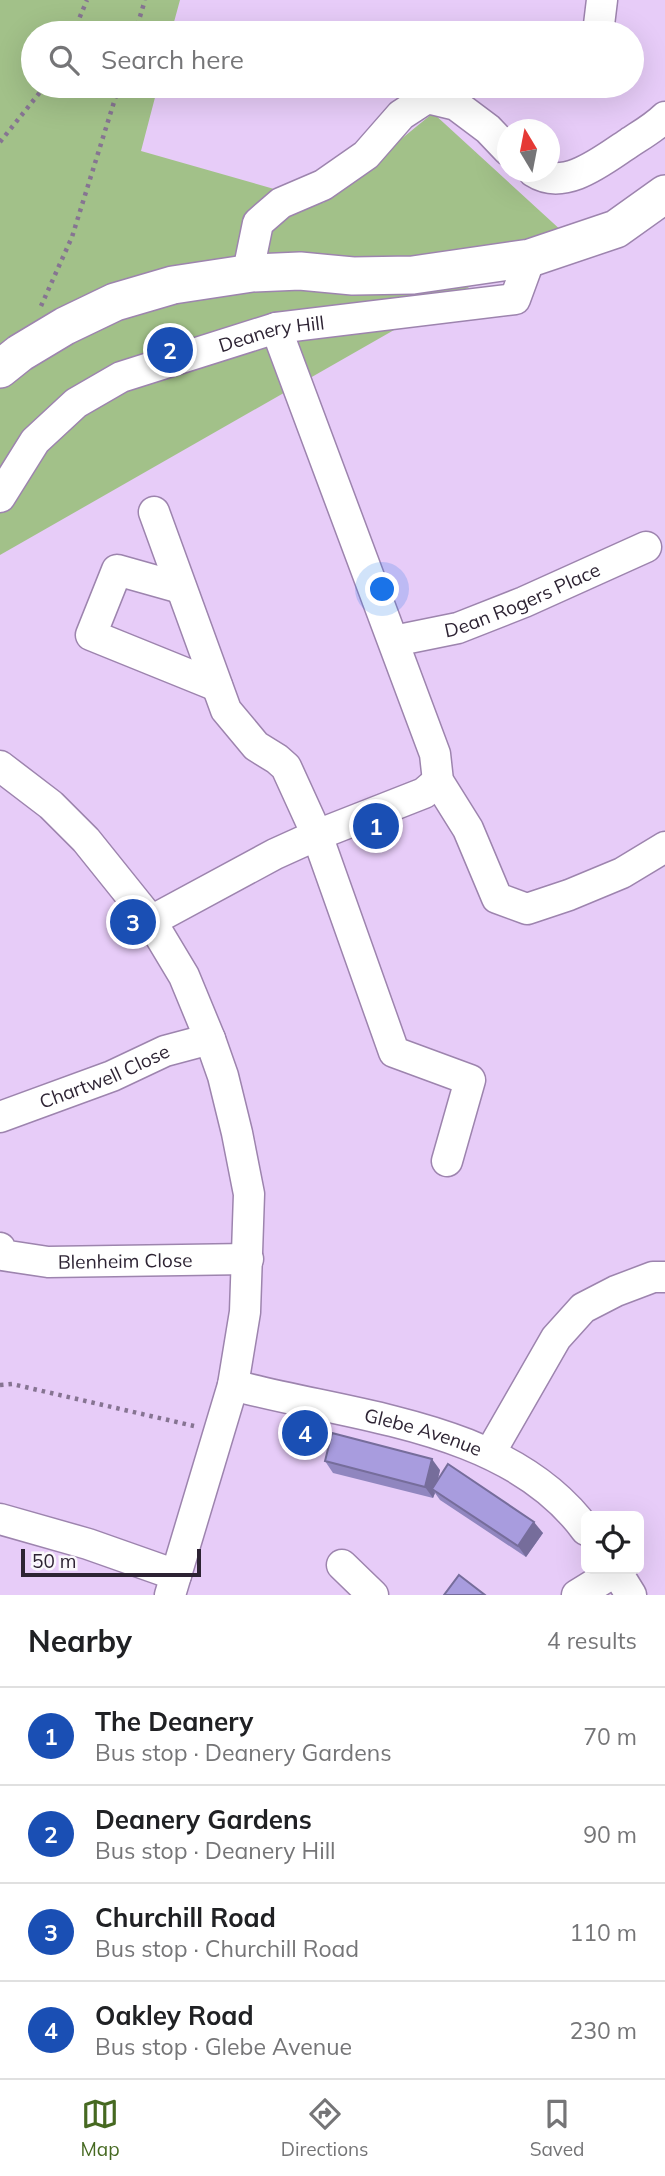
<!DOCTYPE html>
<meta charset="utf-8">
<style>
:root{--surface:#fff;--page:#f2f2f2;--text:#202124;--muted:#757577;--line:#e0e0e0;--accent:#466921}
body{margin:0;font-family:Mulish,sans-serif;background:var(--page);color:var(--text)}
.controls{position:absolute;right:21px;bottom:21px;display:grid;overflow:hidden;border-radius:10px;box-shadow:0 7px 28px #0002}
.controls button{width:63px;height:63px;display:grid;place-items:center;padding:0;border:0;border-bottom:2px solid var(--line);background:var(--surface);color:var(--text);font:35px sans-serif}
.compass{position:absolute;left:497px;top:119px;width:63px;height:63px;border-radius:50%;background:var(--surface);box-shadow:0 7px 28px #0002;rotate:350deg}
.scale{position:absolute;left:21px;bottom:18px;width:180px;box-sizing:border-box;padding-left:7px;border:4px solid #2d2333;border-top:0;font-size:19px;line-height:24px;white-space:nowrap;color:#2d2333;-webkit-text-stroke:5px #faf8fc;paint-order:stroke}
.you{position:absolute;left:383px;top:590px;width:24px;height:24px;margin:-18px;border:5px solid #fff;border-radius:50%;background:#1a73e8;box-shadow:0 0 0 10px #1a73e833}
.badge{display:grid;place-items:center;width:46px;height:46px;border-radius:50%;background:var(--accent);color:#fff;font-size:23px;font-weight:700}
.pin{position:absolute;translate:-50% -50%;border:4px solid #fff;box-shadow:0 2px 7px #0006}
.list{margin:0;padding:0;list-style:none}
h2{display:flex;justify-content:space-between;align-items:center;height:91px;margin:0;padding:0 28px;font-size:30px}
h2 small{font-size:23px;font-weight:400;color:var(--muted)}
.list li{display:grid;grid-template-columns:46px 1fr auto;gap:21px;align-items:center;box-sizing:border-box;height:98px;padding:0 28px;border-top:2px solid var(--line)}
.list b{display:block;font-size:26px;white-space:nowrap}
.list p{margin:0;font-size:23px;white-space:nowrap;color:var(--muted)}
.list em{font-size:23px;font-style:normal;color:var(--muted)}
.icon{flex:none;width:38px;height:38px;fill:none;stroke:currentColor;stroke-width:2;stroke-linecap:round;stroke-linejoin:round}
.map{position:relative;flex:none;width:665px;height:1595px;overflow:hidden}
.search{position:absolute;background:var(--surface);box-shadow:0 7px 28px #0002;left:21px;right:21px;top:21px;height:77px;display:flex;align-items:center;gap:18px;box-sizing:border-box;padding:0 24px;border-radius:38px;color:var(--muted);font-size:26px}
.sheet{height:483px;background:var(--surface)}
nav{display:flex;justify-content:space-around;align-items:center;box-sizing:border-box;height:98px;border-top:2px solid var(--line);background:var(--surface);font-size:19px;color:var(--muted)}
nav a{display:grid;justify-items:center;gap:4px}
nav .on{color:var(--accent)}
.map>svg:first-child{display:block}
</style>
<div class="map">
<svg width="665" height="1595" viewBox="0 0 665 1595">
<rect width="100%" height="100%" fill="#e7ccf8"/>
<path fill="#a2c189" d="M0,0H180L171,33H33V86H158L141,151L323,203L433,113L564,233L0,555Z"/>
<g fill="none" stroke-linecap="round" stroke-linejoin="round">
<g stroke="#9d84ae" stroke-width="33">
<g id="minor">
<path d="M598,33L602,0"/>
<path d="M534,172C565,192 603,160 629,143C641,135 655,127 665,117"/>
<path d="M252,273L250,262L258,223L281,203L323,185L366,155L401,115L427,98L456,105L488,129L508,150"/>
<path d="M276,328L435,754L438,781L468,829L497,898L527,909L569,895L622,873L665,847"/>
<path id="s1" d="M0,497L35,441L76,403L121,377L276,328L515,299L530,258"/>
<path d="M154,512L226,710L256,746L277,759L286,767L317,835L394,1052L470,1080L447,1161"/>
<path d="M181,588L117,570L91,635L217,686"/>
<path id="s2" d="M394,641L458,628L524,602L646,547"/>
<path d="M0,766L51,805L86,840L151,921L184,976L210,1039L223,1076L237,1133L249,1194L245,1312L233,1385L170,1595"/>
<path d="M151,921L275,854L317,835L424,793L438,781"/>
<path id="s3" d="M0,1117L112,1076L165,1051L210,1039"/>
<path id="s4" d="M0,1248L2,1255L48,1262L248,1259"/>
<path id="s5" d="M233,1385C350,1417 509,1424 586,1530"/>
<path d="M490,1453L556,1338L583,1308L616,1291L653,1277H665"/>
<path d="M0,1519L88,1544L176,1575"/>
<path d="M342,1565L373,1595"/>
<path d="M615,1569L631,1595"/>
<path d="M577,1595L616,1571"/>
</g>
</g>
<g stroke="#9d84ae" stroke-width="40">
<path id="major" d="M0,369L20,353L65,326L115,302L173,285L252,273L300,271L353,276L413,275L530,258L616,229L665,194"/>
</g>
<g stroke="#867492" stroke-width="4.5" stroke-dasharray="3.5 5" stroke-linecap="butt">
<path d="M73,33L87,0"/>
<path d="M135,33L145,0"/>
<path d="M0,142L45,86"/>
<path d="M41,306L72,237L119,86"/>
<path d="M0,1385L12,1384L194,1426"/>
</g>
<use href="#minor" stroke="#fff" stroke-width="30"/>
<use href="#major" stroke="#fff" stroke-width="37"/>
</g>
<path fill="#9086bf" d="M325,1461L440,1470L438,1479L543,1533L526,1557L440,1500L435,1493L433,1498L333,1473Z"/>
<g fill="#766d9b">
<path d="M432,1459L440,1470L435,1491L432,1489L435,1493L433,1498L425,1487Z"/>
<path d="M534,1522L543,1533L526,1557L518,1546Z"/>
</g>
<g fill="#a89cde" stroke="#766d9b" stroke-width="2">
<path d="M332,1433L432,1459L425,1487L325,1461Z"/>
<path d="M448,1464L534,1522L518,1546L432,1489Z"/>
<path d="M459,1575L485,1595H444Z"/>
</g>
<g text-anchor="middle" stroke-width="6" stroke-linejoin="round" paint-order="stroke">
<g font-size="19" fill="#2d2333" stroke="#faf8fc">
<text dy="7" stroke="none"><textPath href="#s1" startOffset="331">Deanery Hill</textPath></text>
<text dy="7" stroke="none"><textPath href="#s2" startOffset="135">Dean Rogers Place</textPath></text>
<text dy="7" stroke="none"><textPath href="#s3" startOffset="112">Chartwell Close</textPath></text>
<text dy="7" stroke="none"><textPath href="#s4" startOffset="131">Blenheim Close</textPath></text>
<text dy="7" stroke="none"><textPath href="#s5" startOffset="196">Glebe Avenue</textPath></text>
</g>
</g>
</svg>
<div class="controls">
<button><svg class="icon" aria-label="locate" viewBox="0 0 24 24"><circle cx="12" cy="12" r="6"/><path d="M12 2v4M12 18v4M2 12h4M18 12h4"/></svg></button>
</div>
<svg class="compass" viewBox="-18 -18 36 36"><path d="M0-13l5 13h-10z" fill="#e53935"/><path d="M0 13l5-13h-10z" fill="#757577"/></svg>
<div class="scale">50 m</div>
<div class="you"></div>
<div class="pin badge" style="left:376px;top:826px;background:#1a4fb4">1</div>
<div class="pin badge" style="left:170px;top:350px;background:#1a4fb4">2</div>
<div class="pin badge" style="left:133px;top:922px;background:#1a4fb4">3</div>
<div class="pin badge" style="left:305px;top:1433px;background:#1a4fb4">4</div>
<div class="search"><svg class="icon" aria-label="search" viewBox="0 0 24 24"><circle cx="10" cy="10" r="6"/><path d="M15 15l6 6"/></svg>Search here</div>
</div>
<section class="sheet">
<h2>Nearby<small>4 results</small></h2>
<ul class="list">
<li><span class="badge" style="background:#1a4fb4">1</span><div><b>The Deanery</b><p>Bus stop · Deanery Gardens</p></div><em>70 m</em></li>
<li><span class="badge" style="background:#1a4fb4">2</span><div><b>Deanery Gardens</b><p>Bus stop · Deanery Hill</p></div><em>90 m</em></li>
<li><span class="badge" style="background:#1a4fb4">3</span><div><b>Churchill Road</b><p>Bus stop · Churchill Road</p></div><em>110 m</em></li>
<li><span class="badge" style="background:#1a4fb4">4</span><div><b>Oakley Road</b><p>Bus stop · Glebe Avenue</p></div><em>230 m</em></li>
</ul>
</section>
<nav>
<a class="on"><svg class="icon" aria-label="map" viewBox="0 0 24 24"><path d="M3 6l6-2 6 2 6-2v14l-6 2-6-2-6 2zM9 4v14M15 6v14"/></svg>Map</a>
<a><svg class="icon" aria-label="directions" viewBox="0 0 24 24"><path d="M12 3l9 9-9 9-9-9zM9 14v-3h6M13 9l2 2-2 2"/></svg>Directions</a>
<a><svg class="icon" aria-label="saved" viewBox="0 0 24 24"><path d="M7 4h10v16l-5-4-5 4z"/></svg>Saved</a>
</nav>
